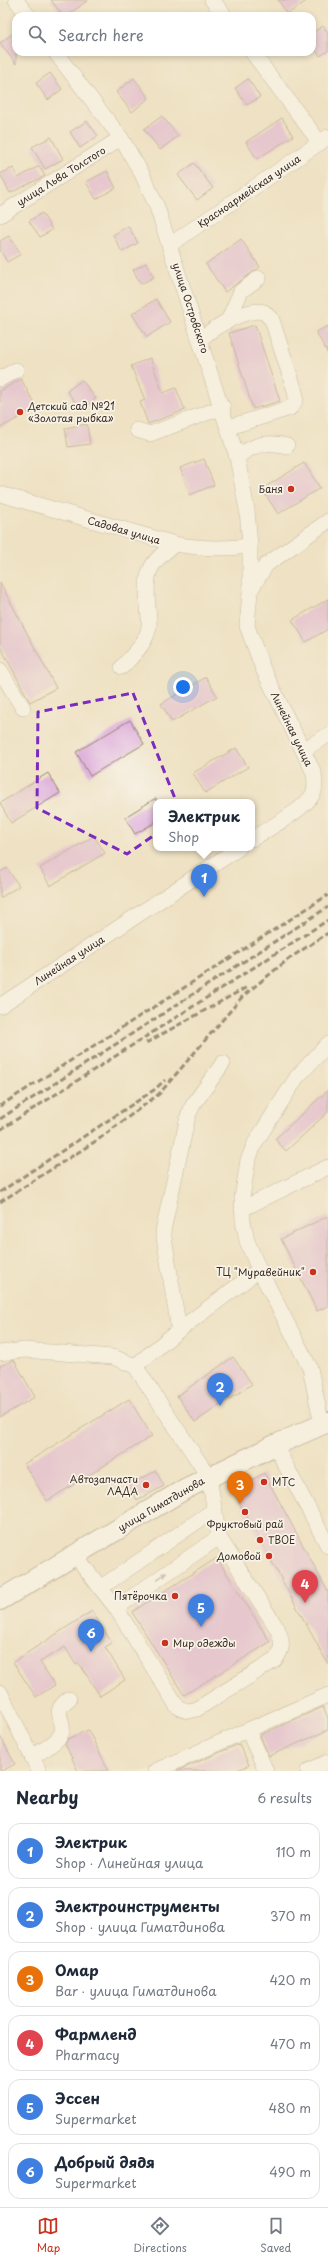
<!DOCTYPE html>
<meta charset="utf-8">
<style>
:root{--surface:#fff;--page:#f6f6f7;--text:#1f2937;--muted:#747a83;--line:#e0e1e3;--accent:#c8321e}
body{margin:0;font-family:"Playpen Sans",sans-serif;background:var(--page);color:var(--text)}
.you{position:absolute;left:183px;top:687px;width:14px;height:14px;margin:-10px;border:3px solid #fff;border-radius:50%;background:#1a73e8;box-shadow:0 0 0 6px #1a73e833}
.badge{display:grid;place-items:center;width:26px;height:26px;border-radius:50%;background:var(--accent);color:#fff;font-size:13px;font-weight:700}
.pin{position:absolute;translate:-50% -33px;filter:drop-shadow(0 1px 2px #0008)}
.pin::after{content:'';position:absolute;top:21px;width:14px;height:12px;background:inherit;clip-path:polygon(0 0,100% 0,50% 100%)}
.popup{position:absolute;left:153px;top:799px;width:102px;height:52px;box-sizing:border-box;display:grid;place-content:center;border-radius:8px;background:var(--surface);filter:drop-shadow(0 1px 3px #0005);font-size:13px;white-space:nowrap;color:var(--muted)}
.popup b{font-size:15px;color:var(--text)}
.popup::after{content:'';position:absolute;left:50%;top:100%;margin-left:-8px;border:8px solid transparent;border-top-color:var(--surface)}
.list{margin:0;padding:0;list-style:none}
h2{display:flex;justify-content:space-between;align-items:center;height:52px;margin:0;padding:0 16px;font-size:17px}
h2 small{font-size:13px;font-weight:400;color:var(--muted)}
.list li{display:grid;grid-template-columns:26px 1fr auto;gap:12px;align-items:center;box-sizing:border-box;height:56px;margin:0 8px 8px;padding:0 8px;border:1px solid var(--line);border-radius:12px}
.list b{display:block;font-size:15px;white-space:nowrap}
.list p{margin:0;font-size:13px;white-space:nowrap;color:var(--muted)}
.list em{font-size:13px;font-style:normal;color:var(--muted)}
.icon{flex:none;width:22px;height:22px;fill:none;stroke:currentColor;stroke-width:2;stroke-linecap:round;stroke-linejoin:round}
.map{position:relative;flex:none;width:328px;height:1771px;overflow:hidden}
.search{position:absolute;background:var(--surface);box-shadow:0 2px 6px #0003;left:12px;right:12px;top:12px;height:44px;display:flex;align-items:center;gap:10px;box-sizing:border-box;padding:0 14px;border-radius:12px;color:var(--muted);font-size:15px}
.sheet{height:436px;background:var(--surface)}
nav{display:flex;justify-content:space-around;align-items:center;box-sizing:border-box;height:56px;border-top:1px solid var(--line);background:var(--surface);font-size:11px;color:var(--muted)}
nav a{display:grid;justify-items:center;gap:2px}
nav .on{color:var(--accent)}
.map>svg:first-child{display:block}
</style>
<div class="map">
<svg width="328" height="1771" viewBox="0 0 328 1771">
<rect width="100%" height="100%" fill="#f7f3e8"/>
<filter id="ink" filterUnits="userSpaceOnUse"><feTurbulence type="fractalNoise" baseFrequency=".025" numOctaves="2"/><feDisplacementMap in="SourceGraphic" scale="8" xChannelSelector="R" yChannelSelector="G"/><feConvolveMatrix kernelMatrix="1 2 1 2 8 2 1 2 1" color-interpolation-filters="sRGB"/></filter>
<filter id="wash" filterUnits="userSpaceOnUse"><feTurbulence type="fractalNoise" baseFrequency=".012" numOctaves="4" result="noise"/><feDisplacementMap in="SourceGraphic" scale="16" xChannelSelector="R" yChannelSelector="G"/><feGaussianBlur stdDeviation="0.9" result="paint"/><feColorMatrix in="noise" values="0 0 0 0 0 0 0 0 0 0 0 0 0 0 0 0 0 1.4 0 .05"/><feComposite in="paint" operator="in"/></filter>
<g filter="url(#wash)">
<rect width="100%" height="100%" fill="#efe1c3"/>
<g id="blocks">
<g fill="#dca7db">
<path d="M51,0H88L67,16H63Z"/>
<path d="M278,0H308L287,14Z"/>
<path d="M323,26L328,33V51L320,56L312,45V33Z"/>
<path d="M16,31V64L0,43Z"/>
<path d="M50,73L62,89L48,100L36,83Z"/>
<path d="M134,78L149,98L132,112L116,92Z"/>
<path d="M248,79L260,97L247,105L235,88Z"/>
<path d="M162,116L178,136L160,150L144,129Z"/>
<path d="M282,118L293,136L257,159L246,142Z"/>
<path d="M87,121L98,136L80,148L70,132Z"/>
<path d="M51,137L63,159L45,169L32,147Z"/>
<path d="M194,163L213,188L197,200L178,175Z"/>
<path d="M39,166L45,176L10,193L0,174L13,168L18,178Z"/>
<path d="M107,171L116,188L96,199L86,182Z"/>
<path d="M42,213L52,230L40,237L29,221Z"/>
<path d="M128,226L138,243L122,252L113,235Z"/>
<path d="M9,236L21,254L7,262L0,250V241Z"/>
<path d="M241,239L260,267L225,292L206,264Z"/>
<path d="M146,263L154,277L141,284L133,270Z"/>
<path d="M156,299L170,322L147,337L132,314Z"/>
<path d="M255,325L280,401L253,409L229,333Z"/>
<path d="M328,326V354L316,332Z"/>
<path d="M150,358L163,393L176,388L185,410L148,424L140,402L145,400L131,366Z"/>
<path d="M21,379L37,408L0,428V391Z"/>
<path d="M82,380L96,399L81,410L67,391Z"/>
<path d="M87,424L90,444L68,447L65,428Z"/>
<path d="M204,459L214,485L190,495L180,468Z"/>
<path d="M304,463L320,488L278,514L262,489Z"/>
<path d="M0,582L56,688L30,702L0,646Z"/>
<path d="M328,599V629L306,642L292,620Z"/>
<path d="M206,677L217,696L172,722L161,704Z"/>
<path d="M130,720L144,744L90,776L76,752Z"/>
<path d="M236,748L248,767L205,793L193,773Z"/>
<path d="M48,773L60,793L11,823L0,803Z"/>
<path d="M156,798V822L135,834L125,817Z"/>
<path d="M94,836L105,853L50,886L40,868Z"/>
<path d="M7,868L19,886L0,898V872Z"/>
<path d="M328,1090V1112L286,1151L275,1139Z"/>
<path d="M328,1216V1306L317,1311L281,1239Z"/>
<path d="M233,1357L252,1384L195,1422L177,1396Z"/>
<path d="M14,1360L35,1397L0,1417V1366Z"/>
<path d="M129,1399L152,1436L47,1501L24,1464Z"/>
<path d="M156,1471L164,1486L137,1500L129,1485Z"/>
<path d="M264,1473L328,1592V1664L233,1491Z"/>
<path d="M217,1558L270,1642L184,1695L132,1612Z"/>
<path d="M92,1611L112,1643L105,1647L125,1680L100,1696L79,1663L76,1665L65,1647L40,1662L55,1685L36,1697L13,1662Z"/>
<path d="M323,1707L328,1718V1730L269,1756L260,1735Z"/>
<path d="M88,1730L109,1771H78L65,1744L68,1739Z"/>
<path d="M0,1736L15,1764L2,1771H0Z"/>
<path d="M239,1744L249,1765L235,1771H177Z"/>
</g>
</g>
</g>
<g filter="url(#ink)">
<use href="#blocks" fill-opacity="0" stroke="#958670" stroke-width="1"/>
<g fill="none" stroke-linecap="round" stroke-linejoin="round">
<g stroke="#958670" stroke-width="16">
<g id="minor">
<path d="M16,0L28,16"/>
<path d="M212,0L225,16"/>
<path d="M55,52L121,138L142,174L157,207L237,457L247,510L250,546V592L247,626L263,669L314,773C315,780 316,788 313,794C303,811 269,828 252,839"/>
<path d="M252,52L320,143"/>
<path d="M0,215L121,138"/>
<path d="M171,244L328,137"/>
<path d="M228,321L241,291L259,278"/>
<path d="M201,339C214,327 247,307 264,312L272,320L294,388C297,397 297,401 290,408L229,427"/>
<path d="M0,379L16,370"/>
<path d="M137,430L150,434L223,407"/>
<path d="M237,457C254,444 267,441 287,446"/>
<path d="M0,494L175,544C201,549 224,549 250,546"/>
<path d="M250,591L266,565L328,521"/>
<path d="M122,667C133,655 147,643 149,626C150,620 148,613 148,607C145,573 147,565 175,544"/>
<path d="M0,670L23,708"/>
<path d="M303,750L328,735"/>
<path d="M0,1006L239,848"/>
<path d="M242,1209L328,1167"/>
<path d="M179,1330L163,1231L188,1116L193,1105L223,1063"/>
<path d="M0,1353L24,1350L113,1357L135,1366L209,1477L219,1537L116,1608L75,1555"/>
<path d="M135,1366L179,1330L259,1270"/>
<path d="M322,1425L310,1368L258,1267L247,1241L243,1221L242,1198L248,1160L255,1143L297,1077L328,1044"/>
<path d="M275,1445L328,1546"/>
<path d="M100,1588L214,1510"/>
<path d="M116,1608L177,1706C184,1711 188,1712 197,1709L275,1660C283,1650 283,1642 278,1630L219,1537"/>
<path d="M0,1692L39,1771"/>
<path d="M32,1757C41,1751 54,1745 60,1736C69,1721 48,1713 69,1699"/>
<path d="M155,1771L248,1730"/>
<path d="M266,1771L248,1730L328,1695"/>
<path d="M308,1771L328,1762"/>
</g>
</g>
<g stroke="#958670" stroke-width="22">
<path id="major" d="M0,1600L185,1489L275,1445L328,1422"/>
</g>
<use href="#minor" stroke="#fff" stroke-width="15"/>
<use href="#major" stroke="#fff" stroke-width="20"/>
<g stroke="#3b2a1e" stroke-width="3" stroke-dasharray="6 3" stroke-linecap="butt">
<path d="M287,960L328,933"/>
<path d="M146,1043L247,987"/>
<path d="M0,1106L328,895"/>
<path d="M0,1119L328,907"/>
<path d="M0,1130L328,920"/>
<path d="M0,1192L154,1090L165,1080"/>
<path d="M0,1202L99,1139L159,1094L243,996L291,957"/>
</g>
</g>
<defs><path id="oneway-solid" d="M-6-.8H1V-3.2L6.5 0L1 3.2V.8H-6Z"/></defs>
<use fill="#a79f9a" href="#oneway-solid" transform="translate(162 1576) rotate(-34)"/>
</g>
<path d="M0 0H328V1771H0ZM133,693L182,816L127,854L37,808L38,712Z" fill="#efe1c3" fill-opacity=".55" fill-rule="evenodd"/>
<path fill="none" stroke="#7b2cbf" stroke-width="3" stroke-dasharray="8 5" stroke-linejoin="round" d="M133,693L182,816L127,854L37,808L38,712Z"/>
<g fill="#c8321e" stroke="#f7f3e8" stroke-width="1.5">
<circle cx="20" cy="412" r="4"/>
<circle cx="291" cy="489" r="4"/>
<circle cx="313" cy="1272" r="4"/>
<circle cx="264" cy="1482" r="4"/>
<circle cx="146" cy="1485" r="4"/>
<circle cx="245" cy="1512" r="4"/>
<circle cx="260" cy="1540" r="4"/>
<circle cx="269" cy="1556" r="4"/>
<circle cx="175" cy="1596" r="4"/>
<circle cx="165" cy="1643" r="4"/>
</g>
<g text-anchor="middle" stroke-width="3.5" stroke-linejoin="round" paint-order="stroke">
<g font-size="10" fill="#3b2a1e" stroke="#f7f3e8">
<text transform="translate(61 176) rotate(-32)" y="4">улица Льва Толстого</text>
<text transform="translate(249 191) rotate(-34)" y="4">Красноармейская улица</text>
<text transform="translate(191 308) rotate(72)" y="4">улица Островского</text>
<text transform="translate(124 530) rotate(16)" y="4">Садовая улица</text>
<text transform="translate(292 729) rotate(64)" y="4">Линейная улица</text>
<text transform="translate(69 960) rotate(-33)" y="4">Линейная улица</text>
<text transform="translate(161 1504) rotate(-30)" y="4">улица Гиматдинова</text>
</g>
<g font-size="10" fill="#3b2a1e" stroke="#f7f3e8" text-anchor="end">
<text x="28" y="410" text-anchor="start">Детский сад №21<tspan x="28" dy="12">«Золотая рыбка»</tspan></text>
<text x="283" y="493">Баня</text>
<text x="305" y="1276">ТЦ "Муравейник"</text>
<text x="138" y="1483">Автозапчасти<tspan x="138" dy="12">ЛАДА</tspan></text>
<text x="272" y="1486" text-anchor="start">МТС</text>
<text x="245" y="1528" text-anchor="middle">Фруктовый рай</text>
<text x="268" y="1544" text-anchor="start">ТВОЕ</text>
<text x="261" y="1560">Домовой</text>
<text x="167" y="1600">Пятёрочка</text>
<text x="173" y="1647" text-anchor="start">Мир одежды</text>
</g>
</g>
</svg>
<div class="you"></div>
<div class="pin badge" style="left:204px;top:897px;background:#3f7fe0">1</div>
<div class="popup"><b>Электрик</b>Shop</div>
<div class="pin badge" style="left:220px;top:1406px;background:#3f7fe0">2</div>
<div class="pin badge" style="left:240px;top:1504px;background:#e8710a">3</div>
<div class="pin badge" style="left:305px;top:1603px;background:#e0444e">4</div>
<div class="pin badge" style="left:201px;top:1627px;background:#3f7fe0">5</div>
<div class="pin badge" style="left:91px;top:1652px;background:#3f7fe0">6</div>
<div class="search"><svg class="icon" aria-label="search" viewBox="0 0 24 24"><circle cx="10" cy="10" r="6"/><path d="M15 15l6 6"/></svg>Search here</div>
</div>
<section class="sheet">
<h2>Nearby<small>6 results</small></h2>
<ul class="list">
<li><span class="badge" style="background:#3f7fe0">1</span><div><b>Электрик</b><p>Shop · Линейная улица</p></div><em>110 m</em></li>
<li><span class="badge" style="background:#3f7fe0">2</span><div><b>Электроинструменты</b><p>Shop · улица Гиматдинова</p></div><em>370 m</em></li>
<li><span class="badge" style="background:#e8710a">3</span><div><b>Омар</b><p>Bar · улица Гиматдинова</p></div><em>420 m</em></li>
<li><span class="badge" style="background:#e0444e">4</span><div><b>Фармленд</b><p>Pharmacy</p></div><em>470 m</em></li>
<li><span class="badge" style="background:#3f7fe0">5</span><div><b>Эссен</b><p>Supermarket</p></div><em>480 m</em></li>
<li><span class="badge" style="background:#3f7fe0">6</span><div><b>Добрый дядя</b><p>Supermarket</p></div><em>490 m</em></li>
</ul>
</section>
<nav>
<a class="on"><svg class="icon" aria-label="map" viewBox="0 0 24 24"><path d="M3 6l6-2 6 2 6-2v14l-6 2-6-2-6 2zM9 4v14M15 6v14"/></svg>Map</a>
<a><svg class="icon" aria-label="directions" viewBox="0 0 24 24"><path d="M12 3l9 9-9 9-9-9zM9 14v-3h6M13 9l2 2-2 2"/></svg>Directions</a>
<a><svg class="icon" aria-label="saved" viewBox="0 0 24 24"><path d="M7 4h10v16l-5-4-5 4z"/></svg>Saved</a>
</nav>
